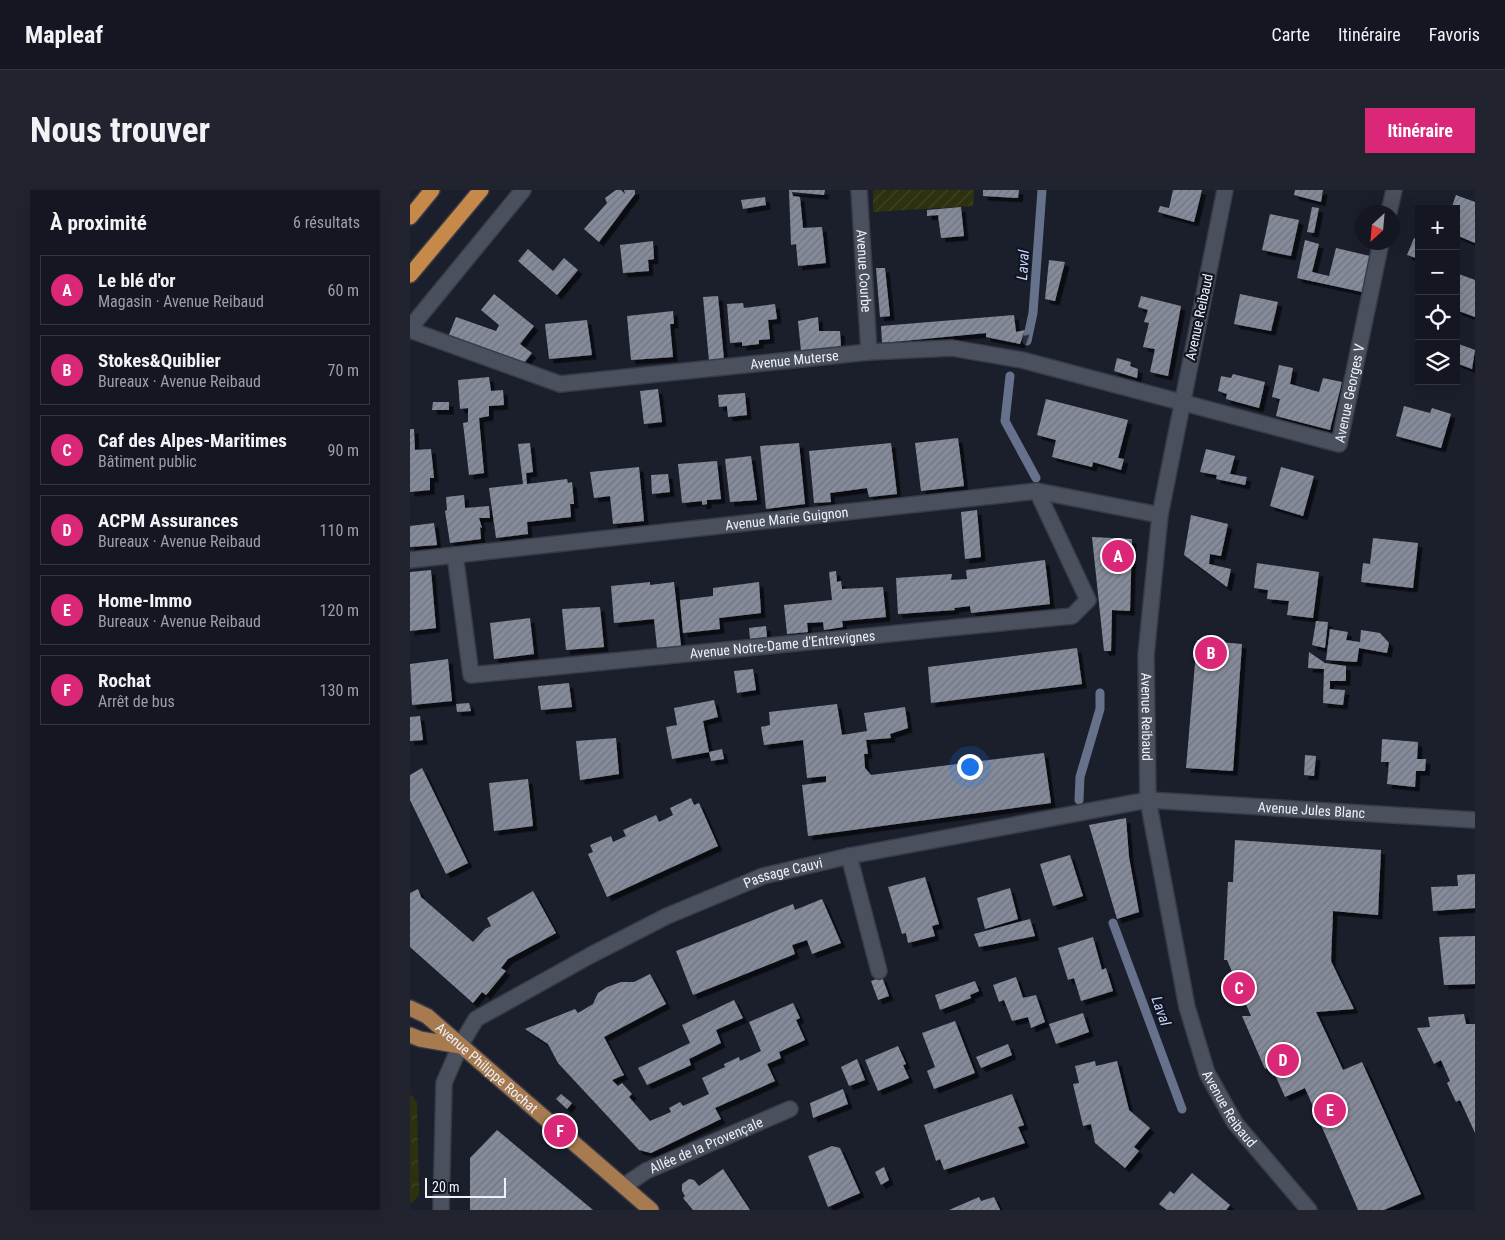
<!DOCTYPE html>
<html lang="fr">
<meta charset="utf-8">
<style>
:root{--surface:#141721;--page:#21242e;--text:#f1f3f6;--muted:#9d9fa5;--line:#33363f;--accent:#db2777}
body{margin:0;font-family:"Roboto Condensed",sans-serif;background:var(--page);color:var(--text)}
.controls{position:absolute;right:15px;top:15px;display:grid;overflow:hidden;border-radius:0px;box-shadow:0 5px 20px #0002}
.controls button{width:45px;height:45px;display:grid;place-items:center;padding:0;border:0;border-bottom:1px solid var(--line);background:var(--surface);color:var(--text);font:25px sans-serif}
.compass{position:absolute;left:945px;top:15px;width:45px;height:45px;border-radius:50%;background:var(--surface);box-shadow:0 5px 20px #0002;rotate:206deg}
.scale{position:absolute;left:15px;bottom:12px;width:81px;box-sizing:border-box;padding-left:5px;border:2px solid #eef1fa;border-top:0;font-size:14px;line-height:18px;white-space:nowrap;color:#eef1fa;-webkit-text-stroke:4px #121622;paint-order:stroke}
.you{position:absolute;left:559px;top:576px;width:18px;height:18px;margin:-12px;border:4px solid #fff;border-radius:50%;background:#1a73e8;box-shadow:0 0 0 8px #1a73e833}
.badge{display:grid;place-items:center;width:32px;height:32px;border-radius:50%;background:var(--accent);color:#fff;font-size:16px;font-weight:700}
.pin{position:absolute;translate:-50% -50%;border:2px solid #fff;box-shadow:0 1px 5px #0006}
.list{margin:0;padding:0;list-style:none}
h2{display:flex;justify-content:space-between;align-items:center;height:65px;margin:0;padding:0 20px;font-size:21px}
h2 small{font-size:16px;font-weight:400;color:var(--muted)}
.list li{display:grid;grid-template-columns:32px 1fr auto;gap:15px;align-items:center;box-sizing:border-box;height:70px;margin:0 10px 10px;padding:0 10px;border:1px solid var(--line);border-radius:0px}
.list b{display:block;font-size:19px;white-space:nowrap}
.list p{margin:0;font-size:16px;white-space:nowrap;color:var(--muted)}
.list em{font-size:16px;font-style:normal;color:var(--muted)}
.icon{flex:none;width:28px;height:28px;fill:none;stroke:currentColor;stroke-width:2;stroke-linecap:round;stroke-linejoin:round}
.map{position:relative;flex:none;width:1065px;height:1020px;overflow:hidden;border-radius:0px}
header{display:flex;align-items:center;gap:30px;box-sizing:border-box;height:70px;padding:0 25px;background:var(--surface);border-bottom:1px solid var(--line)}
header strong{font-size:24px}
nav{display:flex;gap:28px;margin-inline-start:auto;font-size:18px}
.intro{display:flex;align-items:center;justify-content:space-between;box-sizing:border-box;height:120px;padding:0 30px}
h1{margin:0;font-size:35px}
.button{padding:12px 22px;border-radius:0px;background:var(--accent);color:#fff;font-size:18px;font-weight:700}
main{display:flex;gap:30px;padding:0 30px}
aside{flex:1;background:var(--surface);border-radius:0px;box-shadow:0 5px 20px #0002}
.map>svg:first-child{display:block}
</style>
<header>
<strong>Mapleaf</strong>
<nav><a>Carte</a><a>Itinéraire</a><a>Favoris</a></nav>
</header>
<div class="intro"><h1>Nous trouver</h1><a class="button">Itinéraire</a></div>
<main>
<aside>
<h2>À proximité<small>6 résultats</small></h2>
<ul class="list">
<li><span class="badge">A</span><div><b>Le blé d'or</b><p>Magasin · Avenue Reibaud</p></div><em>60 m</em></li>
<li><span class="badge">B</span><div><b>Stokes&amp;Quiblier</b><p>Bureaux · Avenue Reibaud</p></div><em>70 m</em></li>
<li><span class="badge">C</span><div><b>Caf des Alpes-Maritimes</b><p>Bâtiment public</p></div><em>90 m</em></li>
<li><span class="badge">D</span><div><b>ACPM Assurances</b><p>Bureaux · Avenue Reibaud</p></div><em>110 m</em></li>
<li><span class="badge">E</span><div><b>Home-Immo</b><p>Bureaux · Avenue Reibaud</p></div><em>120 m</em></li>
<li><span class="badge">F</span><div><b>Rochat</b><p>Arrêt de bus</p></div><em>130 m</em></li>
</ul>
</aside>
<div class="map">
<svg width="1065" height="1020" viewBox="0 0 1065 1020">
<defs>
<pattern id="park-crowns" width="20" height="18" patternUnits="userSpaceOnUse" patternTransform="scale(1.25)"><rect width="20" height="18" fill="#2d310e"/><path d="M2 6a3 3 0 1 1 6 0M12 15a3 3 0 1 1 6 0" fill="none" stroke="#424526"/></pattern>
<pattern id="garden-furrows" width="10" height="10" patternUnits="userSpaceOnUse" patternTransform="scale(1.25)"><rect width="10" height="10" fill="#2d310e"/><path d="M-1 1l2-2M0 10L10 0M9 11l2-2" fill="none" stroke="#424526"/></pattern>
<pattern id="building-hatch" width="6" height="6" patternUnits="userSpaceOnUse" patternTransform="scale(1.25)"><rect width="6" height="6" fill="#868b9b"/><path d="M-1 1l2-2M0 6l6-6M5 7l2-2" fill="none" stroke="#70747f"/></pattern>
<filter id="shadow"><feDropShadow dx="4.5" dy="4.5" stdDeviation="0" flood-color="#0009"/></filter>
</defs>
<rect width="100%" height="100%" fill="#1b1f2c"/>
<path fill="url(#park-crowns)" d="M0,904L7,912L9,1005L0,1015Z"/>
<path fill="url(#garden-furrows)" d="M463,0H564L563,16L463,22Z"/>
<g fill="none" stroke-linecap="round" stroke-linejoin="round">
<g stroke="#66728b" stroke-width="9">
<path d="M617,151L623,123L632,0"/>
<path d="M600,186L595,231L626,288"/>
<path d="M669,610L670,587L690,519V503"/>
<path d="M703,733L772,919"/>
</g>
</g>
<g fill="url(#building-hatch)" filter="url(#shadow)">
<path d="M206,0H211L215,4L214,0H225V4L189,52L174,39L197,13L195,8Z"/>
<path d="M379,0H415L414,5L382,2L383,6L390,7L393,38L412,37L416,73L388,76L386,54L381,55Z"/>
<path d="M573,0H609L608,8L573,6Z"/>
<path d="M763,0H792L784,32L748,22L750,16L759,18Z"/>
<path d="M885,0H913L911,12L884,5Z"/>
<path d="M1046,5L1065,12V53L1046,45V19H1041Z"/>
<path d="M355,7L356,15L333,19L331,10Z"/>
<path d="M551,17L554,46L531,48L528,25L517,26V20Z"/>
<path d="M902,17L909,18L904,43L897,42Z"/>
<path d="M860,24L889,30L881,66L852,60Z"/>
<path d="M1004,48L1009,50V69L997,65Z"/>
<path d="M895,50L909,54L902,82L919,86L926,58L960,66L952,102L887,88Z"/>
<path d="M243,51L244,69L238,70L239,81L213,83L210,55Z"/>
<path d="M118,59L143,81L154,68L168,80L147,105L108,71Z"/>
<path d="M639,70L655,72L645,111L635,109Z"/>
<path d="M466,78H475L480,126L470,127Z"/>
<path d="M1046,83L1065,90V127L1046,120Z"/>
<path d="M84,104L124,136L110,154L122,163L114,173L38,147L46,127L86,141L89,135L71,120Z"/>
<path d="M830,104L868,112L861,141L824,134Z"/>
<path d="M308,106L314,170L299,171L293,107Z"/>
<path d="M731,106L771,116L758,186L740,182L745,159L733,157L739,133L734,132L738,120L728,117Z"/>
<path d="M333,113L334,118L365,114L367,129L358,130L360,149L349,150V154L332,156V152L320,153L317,114Z"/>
<path d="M263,121L264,134H260L263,167L221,170L217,126Z"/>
<path d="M604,125L606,142L615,140L610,154L576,147V143L472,153L471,136Z"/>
<path d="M408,127L409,141H430L431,157L391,161L388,131Z"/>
<path d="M177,130L182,165L139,169L135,134Z"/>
<path d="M1046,153L1065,160L1062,179L1046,173Z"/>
<path d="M707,168L721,172L720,176L728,179L727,188L704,181Z"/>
<path d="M869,175L883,178L880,194L909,202L913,188L932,192L920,240L866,226L870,209L862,207Z"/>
<path d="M823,184L855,192L849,218L816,209L817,204L808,201L811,186L821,188Z"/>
<path d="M79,187L81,201L93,200L94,215L79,216V226L69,228L74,283L59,285L53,233L58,232V218L50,219L48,190Z"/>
<path d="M248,199L252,232L234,234L230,201Z"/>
<path d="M335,203L337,225L318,227L317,216L309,217L308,205Z"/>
<path d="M636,209L718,230L708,268L714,269L711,280L683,272L682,277L642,267L646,250L627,245Z"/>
<path d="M23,212H39V220H22Z"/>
<path d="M994,216L1020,223L1022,218L1041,224L1031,258L986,246Z"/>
<path d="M0,239H4L5,260L21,259L24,288H20V300L0,302Z"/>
<path d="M548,248L554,296L511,301L505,253Z"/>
<path d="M120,253L123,282L116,283L117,294L157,289L158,293L162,292L164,314H160L161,327L117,332L118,344L86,348L79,298L113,294L108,254Z"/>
<path d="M389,253L395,314L356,319L350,256Z"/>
<path d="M481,253L487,304L459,307L457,298L420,303L421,312L404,313L399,261Z"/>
<path d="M796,259L825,266L820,284L837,287L835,295L806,289L807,285L790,282Z"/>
<path d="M341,266L347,310L320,312L315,269Z"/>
<path d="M307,271L311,309L297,310V314L292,315V311L272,313L268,274Z"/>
<path d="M229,277L234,331L203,334L200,306L184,308L180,282Z"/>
<path d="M871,277L904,286L893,326L860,316Z"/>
<path d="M258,284L260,302L242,304L241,285Z"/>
<path d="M54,305L55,318L79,316L80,328H69L72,338L70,337L71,349L40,353L35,321L37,320L36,307Z"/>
<path d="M567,320L571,367L555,369L551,322Z"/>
<path d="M781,325L818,334L811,366L800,364L799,374L821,379L817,397L774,365Z"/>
<path d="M24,333L27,355L0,357V336Z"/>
<path d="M682,347L722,349L720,421L702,420L701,461H694Z"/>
<path d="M963,348L1008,353L1003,398L951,392L953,373L960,374Z"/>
<path d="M635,370L640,414L561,423L560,416L544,418L545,420L488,424L486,388L542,384L541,390L557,389L556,380Z"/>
<path d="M847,373L909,382L903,428L877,425L879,411L857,409L858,400L844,398Z"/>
<path d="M21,380L26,438L0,441V382Z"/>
<path d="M426,381L427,392L431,391L432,399L473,397L476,427L432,431L433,437L414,440L413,432L397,433L398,442L377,444L374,415L422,410L419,382Z"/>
<path d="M240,392V395L264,392L271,456L247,458L244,429L204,433L201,396Z"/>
<path d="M349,392L351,423L309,428L310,439L273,443L270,410L303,406V398Z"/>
<path d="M190,417L194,457L156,460L152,419Z"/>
<path d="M120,428L124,464L84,469L80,433Z"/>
<path d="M906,431L918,432L915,458L902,455Z"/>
<path d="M356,436L357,447L340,449L339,438Z"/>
<path d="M920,439L938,442L936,450L950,452L951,440L970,443L979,453L977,463L949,458L947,472L916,470Z"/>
<path d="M787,450L832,454L823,581L776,578Z"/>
<path d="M667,458L672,494L521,513L518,477Z"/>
<path d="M899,462L915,473L936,476V491H920V499L935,500L933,515L913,513L914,479L898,478Z"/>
<path d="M38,469L42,511L2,515L0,474Z"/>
<path d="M343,479L346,500L327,503L324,481Z"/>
<path d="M159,493L162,517L131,520L128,496Z"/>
<path d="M304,510L308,527L293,531L299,562L262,569L256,537L267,535L264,518Z"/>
<path d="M59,513L61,521L47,522L46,514Z"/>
<path d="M427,514L432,545L457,541L454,523L495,517L498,538L480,544L481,548L456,550L458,564H454L455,578L461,585L634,563L641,613L398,646L392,595L416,592V586L397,588L393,550L354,555L351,537L360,535L359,522Z"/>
<path d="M10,526L13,550L0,551V527Z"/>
<path d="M206,548L209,584L170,590L166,551Z"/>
<path d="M972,549L1008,552L1007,569H1016L1015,581H1006L1005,597L977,594L979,572H971Z"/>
<path d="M312,559L314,569L301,571L299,562Z"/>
<path d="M895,565L906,566L904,586L894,585Z"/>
<path d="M12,578L58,673L36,684L0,610V585Z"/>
<path d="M118,589L123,636L84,641L79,593Z"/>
<path d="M281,608L284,615L289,613L308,656L197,707L178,664L183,662L180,655L201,646L203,652L216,646L213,640L246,625L249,632L263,625L260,618Z"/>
<path d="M716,628L719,667L729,722L707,729L679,635Z"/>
<path d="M825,650L971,660L968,725L923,721L921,771L944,819L906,822L933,880L952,872L1011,1004L974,1020H948L895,898L875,907L861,876L855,879L832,826H841L817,770H814L818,692H823Z"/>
<path d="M660,665L673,706L643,716L630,674Z"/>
<path d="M1065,684V718L1023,721L1021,697L1048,696L1047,685Z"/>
<path d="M515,687L529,734L522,736L525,746L498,753L496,743L492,744L478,697Z"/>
<path d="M600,698L608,729L575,739L567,708Z"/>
<path d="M8,699L11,707L63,752L75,739L81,736L77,728L123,701L146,743L98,769L91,778L96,781L76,805L72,802L63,813L0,757V703Z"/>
<path d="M412,709L431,753L402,764L397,750L382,755L385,764L283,805L266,761L383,714L385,720Z"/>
<path d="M620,729L625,746L569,757L564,744Z"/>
<path d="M1065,746V794L1034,795L1029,747Z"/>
<path d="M683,747L692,780L696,778L703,801L671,811L664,788L658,790L648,758Z"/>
<path d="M240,784L256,814L194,847L214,885L202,890L208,896L212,893L222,904L219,907L240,931L261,922L259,918L270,912L273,916L299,904L292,888L315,877L314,874L329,867L330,871L351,861L339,832L383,813L390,828L386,830L395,850L369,862L371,868L357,874L365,891L305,918L311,929L241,963L229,960L148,873L138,854L115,839L165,819L168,823L183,814L188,803L197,797L211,792H224Z"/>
<path d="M472,787L479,806L468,810L461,791Z"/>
<path d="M606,787L613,808L626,805L635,832L621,838L618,827L602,831L594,810L589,812L583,795Z"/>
<path d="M565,791L569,801L560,805L561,808L530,820L525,805Z"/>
<path d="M324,810L333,828L306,840L311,853L279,869L281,875L237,895L228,878L280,853L272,835Z"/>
<path d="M673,823L679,842L646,854L639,834Z"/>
<path d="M1054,824L1056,834H1065V943L1050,910L1046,912L1037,893L1040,891L1031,870L1024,874L1007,838L1020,837L1018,827Z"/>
<path d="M545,831L565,883L524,899L517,881L525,877L512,843Z"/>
<path d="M598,854L602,865L571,878L566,867Z"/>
<path d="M488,856L496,874L493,875L499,888L468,901L455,870Z"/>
<path d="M447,869L455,890L439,896L431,877Z"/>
<path d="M685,871L686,876L707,871L719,920L740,938L724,957L729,961L715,978L685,953L681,934L673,936L663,894L669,893L665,876Z"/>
<path d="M433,899L438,914L403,928L400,913Z"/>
<path d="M151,904L162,913L157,919L146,909Z"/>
<path d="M602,904L614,935L608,937L615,953L534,980L530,969L526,971L514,935Z"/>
<path d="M87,940L183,1020H60V968Z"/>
<path d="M422,956L430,958L450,1003L418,1017L398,966Z"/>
<path d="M474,977L479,990L471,995L465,982Z"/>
<path d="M313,979L340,1020H283L273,1008L275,1006L272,1001V994L279,989L284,990L289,996Z"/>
<path d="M782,983L820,1015L816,1020H757L749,1014L760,1001L764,1004Z"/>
<path d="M569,1007L571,1011L584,1007L590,1020H539Z"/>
</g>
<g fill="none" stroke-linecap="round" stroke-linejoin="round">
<g stroke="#393c47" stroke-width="18">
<g id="minor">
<path id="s1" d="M449,0L459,162"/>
<path d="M979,22L984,0"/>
<path d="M0,138L113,0"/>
<path id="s2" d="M0,140L150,194L459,162L542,158L612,170L929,254L971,52"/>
<path id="s3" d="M45,365L61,485L662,426L678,410L627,301"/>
<path id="s4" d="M0,370L627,301L750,325"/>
<path d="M439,666L469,781"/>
<path id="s5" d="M214,996L236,981L380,919"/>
<path id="s6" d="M31,1020L34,893L50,856L66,829L181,765L257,726L353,686L439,666L738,610L1065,630"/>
</g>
</g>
<g stroke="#393c47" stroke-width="18">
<g id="tertiary">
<path id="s7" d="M815,0L750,325L736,465L738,610L777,817L797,883L825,933L899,1020"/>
</g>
</g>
<g stroke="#393c47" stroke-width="18">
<g id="primary">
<path id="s8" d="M0,818L17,826L241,1020"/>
<path d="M0,845L10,849L50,856"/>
</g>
</g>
<g stroke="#393c47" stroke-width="18">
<g id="trunk">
<path d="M0,27L22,0"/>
<path d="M0,85L71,0"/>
</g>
</g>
<use href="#minor" stroke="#4b505f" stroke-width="15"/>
<use href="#tertiary" stroke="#4b505f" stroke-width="15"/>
<use href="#primary" stroke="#a77b4f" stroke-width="15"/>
<use href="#trunk" stroke="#c6894a" stroke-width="15"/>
</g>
<g text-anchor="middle" stroke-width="4.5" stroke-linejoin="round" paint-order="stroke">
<g font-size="14" fill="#eef1fa" stroke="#121622">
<text dy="5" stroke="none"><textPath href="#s1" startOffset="81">Avenue Courbe</textPath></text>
<text transform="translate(789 127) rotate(-78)" y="5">Avenue Reibaud</text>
<text dy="5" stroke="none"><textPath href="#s2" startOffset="395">Avenue Muterse</textPath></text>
<text dy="5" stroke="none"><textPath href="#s2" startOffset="1004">Avenue Georges V</textPath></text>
<text dy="5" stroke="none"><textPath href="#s4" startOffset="379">Avenue Marie Guignon</textPath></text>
<text dy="5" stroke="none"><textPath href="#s3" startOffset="434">Avenue Notre-Dame d'Entrevignes</textPath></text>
<text dy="5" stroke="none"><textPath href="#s7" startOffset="534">Avenue Reibaud</textPath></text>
<text dy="5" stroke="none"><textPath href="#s6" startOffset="1076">Avenue Jules Blanc</textPath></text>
<text dy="5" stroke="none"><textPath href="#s6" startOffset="540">Passage Cauvi</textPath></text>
<text dy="5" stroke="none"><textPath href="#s8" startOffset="98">Avenue Philippe Rochat</textPath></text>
<text dy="5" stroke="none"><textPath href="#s7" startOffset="939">Avenue Reibaud</textPath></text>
<text dy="5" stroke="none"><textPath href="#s5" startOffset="92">Allée de la Provençale</textPath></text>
</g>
<g font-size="15" font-style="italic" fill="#c5d9fc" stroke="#121622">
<text transform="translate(613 75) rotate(-86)" y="5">Laval</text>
<text transform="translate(751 821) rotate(70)" y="5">Laval</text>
</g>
</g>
</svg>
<div class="controls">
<button>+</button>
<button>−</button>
<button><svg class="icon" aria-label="locate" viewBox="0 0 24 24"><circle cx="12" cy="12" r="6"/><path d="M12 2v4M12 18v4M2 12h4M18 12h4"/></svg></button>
<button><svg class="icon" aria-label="layers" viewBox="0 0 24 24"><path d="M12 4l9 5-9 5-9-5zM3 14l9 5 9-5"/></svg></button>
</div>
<svg class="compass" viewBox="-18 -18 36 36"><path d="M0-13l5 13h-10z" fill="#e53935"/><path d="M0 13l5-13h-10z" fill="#9d9fa5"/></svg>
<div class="scale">20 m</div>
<div class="you"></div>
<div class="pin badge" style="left:708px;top:366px">A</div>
<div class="pin badge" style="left:801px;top:463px">B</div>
<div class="pin badge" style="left:829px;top:798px">C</div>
<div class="pin badge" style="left:873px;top:870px">D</div>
<div class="pin badge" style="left:920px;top:920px">E</div>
<div class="pin badge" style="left:150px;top:941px">F</div>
</div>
</main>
